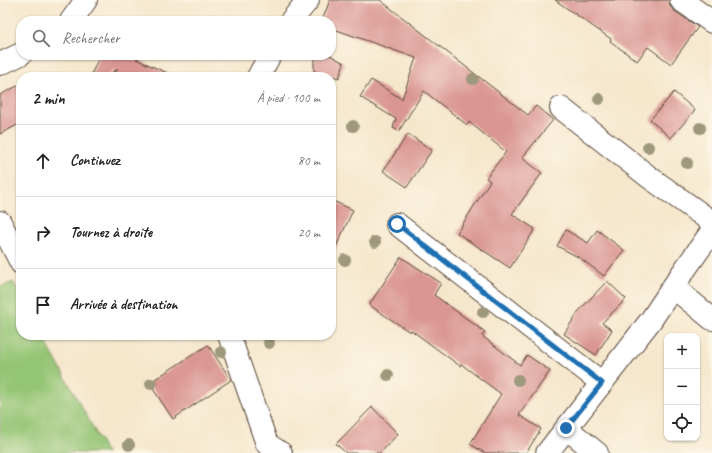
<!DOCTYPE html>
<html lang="fr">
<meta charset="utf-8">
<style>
:root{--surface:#fff;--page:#f6f6f6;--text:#222;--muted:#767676;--line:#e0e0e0}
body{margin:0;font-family:Caveat,sans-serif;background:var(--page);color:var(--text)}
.controls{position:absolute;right:12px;bottom:12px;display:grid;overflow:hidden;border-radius:8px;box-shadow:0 1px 3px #0004}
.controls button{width:36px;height:36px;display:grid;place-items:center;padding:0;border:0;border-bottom:1px solid var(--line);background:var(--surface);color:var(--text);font:20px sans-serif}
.stop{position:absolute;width:12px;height:12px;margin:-9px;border:3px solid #1f6fb2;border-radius:50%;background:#fff}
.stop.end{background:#1f6fb2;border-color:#fff;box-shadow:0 1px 4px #0008}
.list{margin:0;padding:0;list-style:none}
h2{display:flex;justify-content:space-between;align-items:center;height:52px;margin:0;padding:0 16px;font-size:17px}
h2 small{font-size:13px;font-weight:400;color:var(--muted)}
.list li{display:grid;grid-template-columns:26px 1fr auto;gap:12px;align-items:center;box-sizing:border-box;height:72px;padding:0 16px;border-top:1px solid var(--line)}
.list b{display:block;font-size:15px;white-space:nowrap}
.list em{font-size:13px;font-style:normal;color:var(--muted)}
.icon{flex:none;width:22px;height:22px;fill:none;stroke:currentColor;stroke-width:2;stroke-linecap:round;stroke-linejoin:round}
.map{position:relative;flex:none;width:712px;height:453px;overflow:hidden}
.search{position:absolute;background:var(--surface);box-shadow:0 1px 3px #0004;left:16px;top:16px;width:320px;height:44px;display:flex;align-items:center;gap:10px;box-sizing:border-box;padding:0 14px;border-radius:16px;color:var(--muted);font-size:15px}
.panel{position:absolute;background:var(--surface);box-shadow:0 1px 3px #0004;left:16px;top:72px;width:320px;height:268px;border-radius:16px}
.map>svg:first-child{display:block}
</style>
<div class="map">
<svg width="712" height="453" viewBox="0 0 712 453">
<rect width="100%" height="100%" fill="#fcf5e5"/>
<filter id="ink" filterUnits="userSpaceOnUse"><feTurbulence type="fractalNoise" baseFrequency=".025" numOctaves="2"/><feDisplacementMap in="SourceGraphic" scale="8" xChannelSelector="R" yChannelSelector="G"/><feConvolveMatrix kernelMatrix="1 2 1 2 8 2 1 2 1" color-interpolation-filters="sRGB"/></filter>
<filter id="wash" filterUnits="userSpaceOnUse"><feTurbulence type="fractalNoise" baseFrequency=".012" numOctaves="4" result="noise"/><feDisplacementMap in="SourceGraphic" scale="16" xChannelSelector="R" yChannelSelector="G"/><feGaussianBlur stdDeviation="0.9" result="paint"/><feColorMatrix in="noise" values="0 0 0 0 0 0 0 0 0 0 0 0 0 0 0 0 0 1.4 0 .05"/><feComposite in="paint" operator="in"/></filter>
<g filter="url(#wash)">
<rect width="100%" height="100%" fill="#f5e7cc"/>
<path fill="#94c575" stroke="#68784a" d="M13,282L21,297V335H42L107,453H0V287Z"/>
<g id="blocks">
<g fill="#da9693">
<path d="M330,0H380L528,115L536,106L553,120L522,158L542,173L512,214L535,229L510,268L457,233L490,181L486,178L506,152L469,122L467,125L424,91L399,131L393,128L396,119L360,97L371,80L402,99L416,58L331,28V21H322Z"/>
<path d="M555,0H669L670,6L673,10L698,27L671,64L648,47L637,61L610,41L611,39Z"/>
<path d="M100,55H144L136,59L176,77H111L118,69L104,77H90Z"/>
<path d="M317,55H330L344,63L339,78L314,71V63Z"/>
<path d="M21,84V123L0,134V95Z"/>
<path d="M674,92L695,110L671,138L650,120Z"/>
<path d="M408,134L432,150L407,187L383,171Z"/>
<path d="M331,200L353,210L331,258Z"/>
<path d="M566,230L588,243L597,230L624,250L604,276L580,258L557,246Z"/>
<path d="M401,257L441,283L434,295L485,332L482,336L520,365L527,355L550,371L519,415L541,429L526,453H485L470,444L501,394L461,364L460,366L411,330L410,332L369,305Z"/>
<path d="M607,281L626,299L602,323L612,330L596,355L564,334L578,312Z"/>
<path d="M208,345L231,380L173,419L149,383Z"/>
<path d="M372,407L398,434L380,453H346L336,444Z"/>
</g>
</g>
</g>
<g filter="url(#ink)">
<use href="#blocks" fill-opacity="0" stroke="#574638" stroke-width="1"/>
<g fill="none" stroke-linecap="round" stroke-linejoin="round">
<g stroke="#574638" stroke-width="24">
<g id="minor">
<path d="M681,0L712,22"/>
<path d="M71,21L86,0"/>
<path d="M291,21L308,0"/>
<path d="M0,64L21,54"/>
<path d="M258,77L270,55"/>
<path d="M561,108L649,177L712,222"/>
<path d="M0,222L21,263"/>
<path d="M397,224L602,383"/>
<path d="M673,287L712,319"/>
<path d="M229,335L267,444L281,453"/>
<path d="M566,428L597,453"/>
<path d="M547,453L651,320L681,275L712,231"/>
</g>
</g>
<use href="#minor" stroke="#fff" stroke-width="22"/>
</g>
<g fill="#9e987b">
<circle cx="473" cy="79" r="6"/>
<circle cx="599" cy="99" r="6"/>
<circle cx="353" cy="126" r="6"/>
<circle cx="700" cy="128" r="6"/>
<circle cx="648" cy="147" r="6"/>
<circle cx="687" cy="163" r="6"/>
<circle cx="375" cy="242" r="6"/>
<circle cx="345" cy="260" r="6"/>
<circle cx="483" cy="312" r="6"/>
<circle cx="269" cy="343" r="6"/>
<circle cx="221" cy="352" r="6"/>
<circle cx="388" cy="375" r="6"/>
<circle cx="518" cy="380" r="6"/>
<circle cx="151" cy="384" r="6"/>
<circle cx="129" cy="445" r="6"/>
</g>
</g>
<g fill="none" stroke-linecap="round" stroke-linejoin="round" filter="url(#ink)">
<path stroke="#1f6fb2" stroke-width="5" d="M397,224L602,383L566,428"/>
</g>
</svg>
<div class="controls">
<button>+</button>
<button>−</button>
<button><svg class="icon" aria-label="locate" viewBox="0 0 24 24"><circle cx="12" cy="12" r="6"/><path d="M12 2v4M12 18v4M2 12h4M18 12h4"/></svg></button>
</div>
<div class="stop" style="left:397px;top:224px"></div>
<div class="stop end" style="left:566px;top:428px"></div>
<div class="search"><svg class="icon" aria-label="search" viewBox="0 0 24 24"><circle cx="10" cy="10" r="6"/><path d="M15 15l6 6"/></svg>Rechercher</div>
<section class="panel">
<h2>2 min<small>À pied · 100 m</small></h2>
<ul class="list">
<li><svg class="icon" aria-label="ahead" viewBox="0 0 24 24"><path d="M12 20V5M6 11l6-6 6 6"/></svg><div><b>Continuez</b></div><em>80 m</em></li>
<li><svg class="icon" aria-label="right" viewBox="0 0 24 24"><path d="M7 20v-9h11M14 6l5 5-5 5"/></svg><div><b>Tournez à droite</b></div><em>20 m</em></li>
<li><svg class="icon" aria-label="arrive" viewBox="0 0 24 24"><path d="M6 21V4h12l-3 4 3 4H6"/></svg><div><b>Arrivée à destination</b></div></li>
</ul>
</section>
</div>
